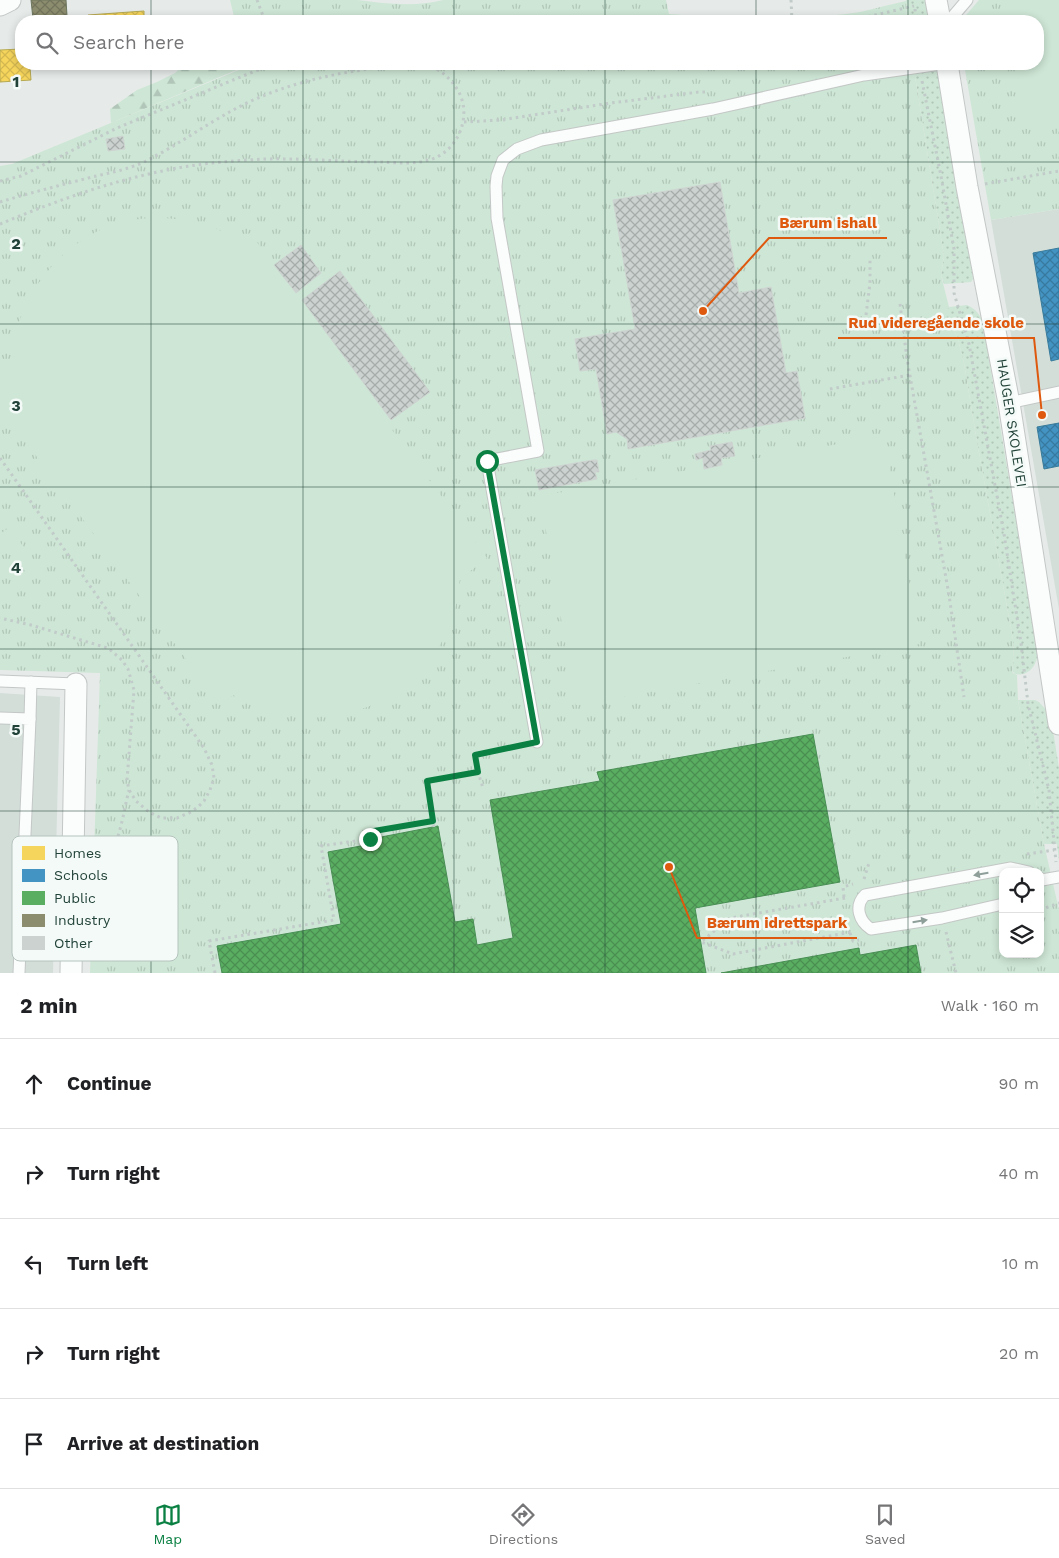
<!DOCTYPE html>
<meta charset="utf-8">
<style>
:root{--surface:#fff;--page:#f6f6f6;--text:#202124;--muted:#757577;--line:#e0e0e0;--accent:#0b8043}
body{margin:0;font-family:"Work Sans",sans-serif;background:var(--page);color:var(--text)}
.controls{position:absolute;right:15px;bottom:15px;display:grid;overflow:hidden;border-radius:10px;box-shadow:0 2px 8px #0003}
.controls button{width:45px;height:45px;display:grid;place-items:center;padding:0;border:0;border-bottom:1px solid var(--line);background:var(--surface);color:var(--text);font:25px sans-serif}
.stop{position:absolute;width:15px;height:15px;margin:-11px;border:4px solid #0b8043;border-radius:50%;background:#fff}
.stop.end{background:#0b8043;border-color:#fff;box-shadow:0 1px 5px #0008}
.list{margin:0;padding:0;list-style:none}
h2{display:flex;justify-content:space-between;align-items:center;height:65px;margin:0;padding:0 20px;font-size:21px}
h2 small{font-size:16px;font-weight:400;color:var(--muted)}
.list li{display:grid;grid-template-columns:32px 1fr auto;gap:15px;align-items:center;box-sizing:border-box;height:90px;padding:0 20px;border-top:1px solid var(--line)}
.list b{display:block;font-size:19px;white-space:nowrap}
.list em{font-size:16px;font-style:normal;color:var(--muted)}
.icon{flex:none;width:28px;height:28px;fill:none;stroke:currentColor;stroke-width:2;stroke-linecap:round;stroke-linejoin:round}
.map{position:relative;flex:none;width:1059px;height:973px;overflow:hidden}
.search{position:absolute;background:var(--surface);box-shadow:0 2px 8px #0003;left:15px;right:15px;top:15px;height:55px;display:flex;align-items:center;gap:12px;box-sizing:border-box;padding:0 18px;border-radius:20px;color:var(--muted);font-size:19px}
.sheet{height:515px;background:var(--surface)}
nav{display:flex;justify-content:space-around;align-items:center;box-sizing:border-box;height:70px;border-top:1px solid var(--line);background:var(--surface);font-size:14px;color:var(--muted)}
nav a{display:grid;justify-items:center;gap:2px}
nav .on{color:var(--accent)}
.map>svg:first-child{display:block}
</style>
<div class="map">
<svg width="1059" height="973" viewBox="0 0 1059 973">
<defs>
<pattern id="grass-dots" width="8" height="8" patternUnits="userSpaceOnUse" patternTransform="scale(1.25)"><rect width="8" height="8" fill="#cee6d5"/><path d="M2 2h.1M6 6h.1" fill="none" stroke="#b1c6b8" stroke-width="1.8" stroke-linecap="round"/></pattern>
<pattern id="forest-firs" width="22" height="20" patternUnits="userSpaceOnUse" patternTransform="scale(1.25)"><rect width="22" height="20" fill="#cee6d5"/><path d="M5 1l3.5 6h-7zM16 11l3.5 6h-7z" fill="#b1c6b8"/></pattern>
<pattern id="park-tufts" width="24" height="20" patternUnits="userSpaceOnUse" patternTransform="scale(1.25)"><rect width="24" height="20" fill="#cee6d5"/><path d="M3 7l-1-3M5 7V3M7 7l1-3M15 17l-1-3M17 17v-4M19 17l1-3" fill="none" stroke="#b1c6b8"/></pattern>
<pattern id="homes-cross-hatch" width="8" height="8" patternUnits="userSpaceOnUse" patternTransform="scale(1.25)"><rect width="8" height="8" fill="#f6d55c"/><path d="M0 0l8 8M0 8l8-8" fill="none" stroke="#d3b851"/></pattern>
<pattern id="schools-cross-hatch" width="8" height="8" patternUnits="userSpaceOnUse" patternTransform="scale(1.25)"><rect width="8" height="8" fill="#4393c3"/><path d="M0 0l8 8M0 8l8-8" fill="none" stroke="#387a9f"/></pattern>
<pattern id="public-cross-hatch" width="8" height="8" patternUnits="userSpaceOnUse" patternTransform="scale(1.25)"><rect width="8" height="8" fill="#5aae61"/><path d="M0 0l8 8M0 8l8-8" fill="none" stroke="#4a8f51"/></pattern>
<pattern id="industry-cross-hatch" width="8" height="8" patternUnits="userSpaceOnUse" patternTransform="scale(1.25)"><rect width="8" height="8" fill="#8c8c6e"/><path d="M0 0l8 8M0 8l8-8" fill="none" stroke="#72745b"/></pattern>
<pattern id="building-cross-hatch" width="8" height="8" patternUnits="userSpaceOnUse" patternTransform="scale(1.25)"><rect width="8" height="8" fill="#ccd2d0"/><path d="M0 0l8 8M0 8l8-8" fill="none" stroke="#a5acaa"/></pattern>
</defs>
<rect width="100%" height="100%" fill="#e6ebe9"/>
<g fill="#d3ded9">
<path d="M1059,209V609L991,220Z"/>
<path d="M0,693L60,697L53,973H0Z"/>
</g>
<g fill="url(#grass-dots)">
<path d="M906,0H925L927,3L930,21H907Z"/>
<path d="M913,64H938L972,269L973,279L971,282L944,284L941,275L944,256Z"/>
<path d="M967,305C977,310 980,314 983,324L1038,652C1037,665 1029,677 1015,674L1012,670L1014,658L1013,640L976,436L964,363L957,336L946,317V310L949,307Z"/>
<path d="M1018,700H1035L1039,702L1049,713L1052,724L1059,768V861L1057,844H1044Z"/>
</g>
<path fill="url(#forest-firs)" d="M185,64H242L241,68L111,123L110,109L137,90L157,82L175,73Z"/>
<g fill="url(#park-tufts)" fill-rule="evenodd">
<path d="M230,0H358C386,4 416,7 443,0H666L669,14C728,19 788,21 846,14C866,12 886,5 906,1L907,21H235Z"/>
<path d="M979,0H1059V209L991,220L964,64H1038V21H961Z"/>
<path d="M242,64H913L944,256L941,275L949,307L946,310V317L957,336L964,363L976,436L1013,640L1014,658L1012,670L1013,673L1017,675L1018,700L1044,844L1059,910V973H90L100,673L0,670V166L12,164L241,69ZM1003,872H1040V954H1003Z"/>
</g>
<g fill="#cee6d5">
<path d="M1007,0H1059V124L1025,129L1016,64H1038V21H1010Z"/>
<path d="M149,218C184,217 209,223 240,240L250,233L274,265L301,245L324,276L337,268L430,392L387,423L487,558L460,579C458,591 457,605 453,617C420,710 317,743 233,695L220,705L0,407V367L14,357C15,348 15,339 17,330C30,281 70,237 119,223C129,220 139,219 149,218Z"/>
<path d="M884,436L920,644L576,705L540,496Z"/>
<path d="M10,527L41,573L31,580L0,534Z"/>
</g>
<g fill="url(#homes-cross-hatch)" stroke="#b6a952">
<path d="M144,11V21H88V15Z"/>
<path d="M21,49V64H41V66L30,67L31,80L0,82V50Z"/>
</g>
<g fill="url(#schools-cross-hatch)" stroke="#397b9a">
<path d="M1059,248V359L1051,361L1033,253Z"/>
<path d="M1059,423V466L1044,469L1037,427Z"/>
</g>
<g fill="url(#public-cross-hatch)" stroke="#498e55">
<path d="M813,734L840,882L695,908L706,973H222L217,946L341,924L328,852L377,843L376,838L438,826L455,922L473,919L477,945L513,938L490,800L600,781L597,772Z"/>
<path d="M916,945L921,973H721L859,948L860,955Z"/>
</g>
<path fill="url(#industry-cross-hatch)" stroke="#6c765e" d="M31,0H66L67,16L33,19Z"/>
<g fill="url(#building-cross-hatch)" stroke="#ced5d2">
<path d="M123,136L125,149L108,151L106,139Z"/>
<path d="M720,182L739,293L771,287L786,373L797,371L805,418L628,449L627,439L616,432L607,434L596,369L580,371L575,339L635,329L613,200Z"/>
<path d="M301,245L321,273L296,293L274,265Z"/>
<path d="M340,271L430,392L391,420L302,300Z"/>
<path d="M732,442L735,456L721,458L722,465L704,469L703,458L696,460L695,454L711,450L710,446Z"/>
<path d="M593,460H597L599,472H595L597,479L539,490L535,470Z"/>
</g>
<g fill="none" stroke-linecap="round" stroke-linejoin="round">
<g stroke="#c3c8c6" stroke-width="13">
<g id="service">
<path d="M949,21L967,0"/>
<path d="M1009,403L1059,392"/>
<path d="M0,681L76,684"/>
<path d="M0,718L30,719L19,973"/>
<path d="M30,719L31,682"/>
<path d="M537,742L487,461L538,451L497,218L496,186L497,176L503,160L517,149L541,140L713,109L864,75L941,64"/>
<path d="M1040,878L1042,880L1059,877"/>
<path d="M1003,904L942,918L871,929C859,921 854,906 865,895L1011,868L1029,872"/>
</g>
</g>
<g stroke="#c3c8c6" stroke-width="23">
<g id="minor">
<path d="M936,0L940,21"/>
<path d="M0,5L10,0"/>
<path d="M947,64L967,187L1009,403L1059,724"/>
<path d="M71,973L76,684"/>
</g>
</g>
<g stroke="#c1cbc9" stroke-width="3" stroke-dasharray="2.5 4" stroke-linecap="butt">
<path d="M257,0L265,21"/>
<path d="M791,0L792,21"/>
<path d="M915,9L916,21"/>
<path d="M465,21C524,17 584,15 642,21"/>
<path d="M849,21L914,6"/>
<path d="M922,81L941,176L954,249V293L969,344L1004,534L1021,643L1028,704L1049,790L1056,862"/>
<path d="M464,122L501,120L611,103L699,92H708"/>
<path d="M0,181L21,176L117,128L272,64"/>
<path d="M985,184L1059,171"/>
<path d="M0,202C30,193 61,185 92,177C109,173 130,169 146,161C176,146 205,125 235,109C289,80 353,69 414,64"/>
<path d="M0,224C51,203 105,183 158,172C192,164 229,161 264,159C303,158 342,162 381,162C399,163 421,165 437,157C461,145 472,112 457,89C448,75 437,67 421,64"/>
<path d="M900,304L907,359L949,595L964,697"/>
<path d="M866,315L870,283V260"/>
<path d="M830,389L910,375"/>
<path d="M0,458L204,748L212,765L214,778L210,790L204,801L198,807L189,813L177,818H161L149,812L136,801L129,790L127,780L134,690L128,669L122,660L108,648L101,646L31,625L0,618"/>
<path d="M478,772L475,755L522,745"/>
<path d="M434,827L427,781L478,772L483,788"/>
<path d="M1027,854L1054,850"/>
<path d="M93,873C119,857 122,817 129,790"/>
<path d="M864,879L869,863"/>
<path d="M844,897L843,887L853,884"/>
<path d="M845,898L730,918L701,942L733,954L851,932"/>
<path d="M1040,910L1059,903"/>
<path d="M946,932L956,973"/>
<path d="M850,933L853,941L859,940"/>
<path d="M215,973L209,941L334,920L321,846L369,839V832L433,821"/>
</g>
<use href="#service" stroke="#fbfcfc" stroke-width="11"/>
<use href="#minor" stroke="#fbfcfc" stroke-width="21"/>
</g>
<defs><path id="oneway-solid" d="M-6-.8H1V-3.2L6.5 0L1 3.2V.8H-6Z" transform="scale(1.25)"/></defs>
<g fill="#8e9f9a">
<use href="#oneway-solid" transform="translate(981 874) rotate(170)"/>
<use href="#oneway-solid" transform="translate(920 921) rotate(-9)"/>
</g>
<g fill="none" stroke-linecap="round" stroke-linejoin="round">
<path stroke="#0b8043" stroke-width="6" d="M370,839L368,832L433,821L427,781L478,772L475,755L537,742L487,461"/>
</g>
<path fill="none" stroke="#214239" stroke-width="1" stroke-opacity="0.55" d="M151,0V21M303,0V21M454,0V21M605,0V21M756,0V21M908,0V21M151,64V973M303,64V973M454,64V973M605,64V973M756,64V973M908,64V973M0,162H1059M0,324H1059M0,487H1059M0,649H1059M0,811H1059"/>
<g text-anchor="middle" stroke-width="5" stroke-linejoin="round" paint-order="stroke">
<g font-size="14" fill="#214239" stroke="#f4faf7">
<text transform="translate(1012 423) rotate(81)" y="5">HAUGER SKOLEVEI</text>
</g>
</g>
<rect x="12" y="836" width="166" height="125" rx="8" fill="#f4faf7" stroke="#b5c3be" stroke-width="1"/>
<rect x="22" y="846" width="23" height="14" fill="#f6d55c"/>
<rect x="22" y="869" width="23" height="13" fill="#4393c3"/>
<rect x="22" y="891" width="23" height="14" fill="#5aae61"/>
<rect x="22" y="914" width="23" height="13" fill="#8c8c6e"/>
<rect x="22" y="936" width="23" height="14" fill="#ccd2d0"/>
<g font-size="14" fill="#214239">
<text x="54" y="858">Homes</text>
<text x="54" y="880">Schools</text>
<text x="54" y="903">Public</text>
<text x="54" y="925">Industry</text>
<text x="54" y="948">Other</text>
</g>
<g font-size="16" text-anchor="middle" font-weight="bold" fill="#214239" stroke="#f4faf7" stroke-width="5" stroke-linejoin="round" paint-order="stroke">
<text x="16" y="87">1</text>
<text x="16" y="249">2</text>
<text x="16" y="411">3</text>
<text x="16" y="573">4</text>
<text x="16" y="735">5</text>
</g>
<path fill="none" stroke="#de580e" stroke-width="2" d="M703 311L769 238H887M1042 415L1034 338H838M669 867L697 938H857"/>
<g fill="#de580e" stroke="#f4faf7" stroke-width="2">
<circle cx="703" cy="311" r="5"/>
<circle cx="1042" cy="415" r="5"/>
<circle cx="669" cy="867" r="5"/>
</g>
<g font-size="15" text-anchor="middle" font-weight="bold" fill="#de580e" stroke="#f4faf7" stroke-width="5" stroke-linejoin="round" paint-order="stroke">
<text x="828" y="228">Bærum ishall</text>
<text x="936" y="328">Rud videregående skole</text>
<text x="777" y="928">Bærum idrettspark</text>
</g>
</svg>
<div class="controls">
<button><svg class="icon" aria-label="locate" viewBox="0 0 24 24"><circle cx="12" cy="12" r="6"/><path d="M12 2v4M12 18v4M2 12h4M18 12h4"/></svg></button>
<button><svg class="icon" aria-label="layers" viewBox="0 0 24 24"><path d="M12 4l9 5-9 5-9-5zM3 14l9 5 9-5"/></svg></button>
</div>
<div class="stop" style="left:487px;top:461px"></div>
<div class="stop end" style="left:370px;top:839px"></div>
<div class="search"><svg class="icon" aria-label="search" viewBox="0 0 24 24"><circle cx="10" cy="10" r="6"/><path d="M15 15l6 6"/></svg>Search here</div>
</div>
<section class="sheet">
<h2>2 min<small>Walk · 160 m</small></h2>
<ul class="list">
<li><svg class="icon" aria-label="ahead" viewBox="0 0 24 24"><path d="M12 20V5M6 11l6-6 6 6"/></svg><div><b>Continue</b></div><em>90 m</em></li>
<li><svg class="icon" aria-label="right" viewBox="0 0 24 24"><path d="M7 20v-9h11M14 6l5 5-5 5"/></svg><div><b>Turn right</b></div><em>40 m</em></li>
<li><svg class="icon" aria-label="left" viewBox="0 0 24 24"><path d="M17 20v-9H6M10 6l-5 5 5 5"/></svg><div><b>Turn left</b></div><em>10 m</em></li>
<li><svg class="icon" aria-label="right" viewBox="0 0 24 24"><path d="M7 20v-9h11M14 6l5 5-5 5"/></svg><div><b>Turn right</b></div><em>20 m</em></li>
<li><svg class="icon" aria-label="arrive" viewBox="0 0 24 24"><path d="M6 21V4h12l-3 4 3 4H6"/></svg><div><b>Arrive at destination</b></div></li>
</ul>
</section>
<nav>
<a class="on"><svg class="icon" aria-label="map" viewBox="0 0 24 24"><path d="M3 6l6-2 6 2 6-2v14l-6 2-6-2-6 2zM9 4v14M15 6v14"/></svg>Map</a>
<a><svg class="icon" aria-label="directions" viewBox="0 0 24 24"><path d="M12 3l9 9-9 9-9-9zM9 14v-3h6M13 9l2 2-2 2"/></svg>Directions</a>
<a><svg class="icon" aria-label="saved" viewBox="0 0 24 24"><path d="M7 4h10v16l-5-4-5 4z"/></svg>Saved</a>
</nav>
